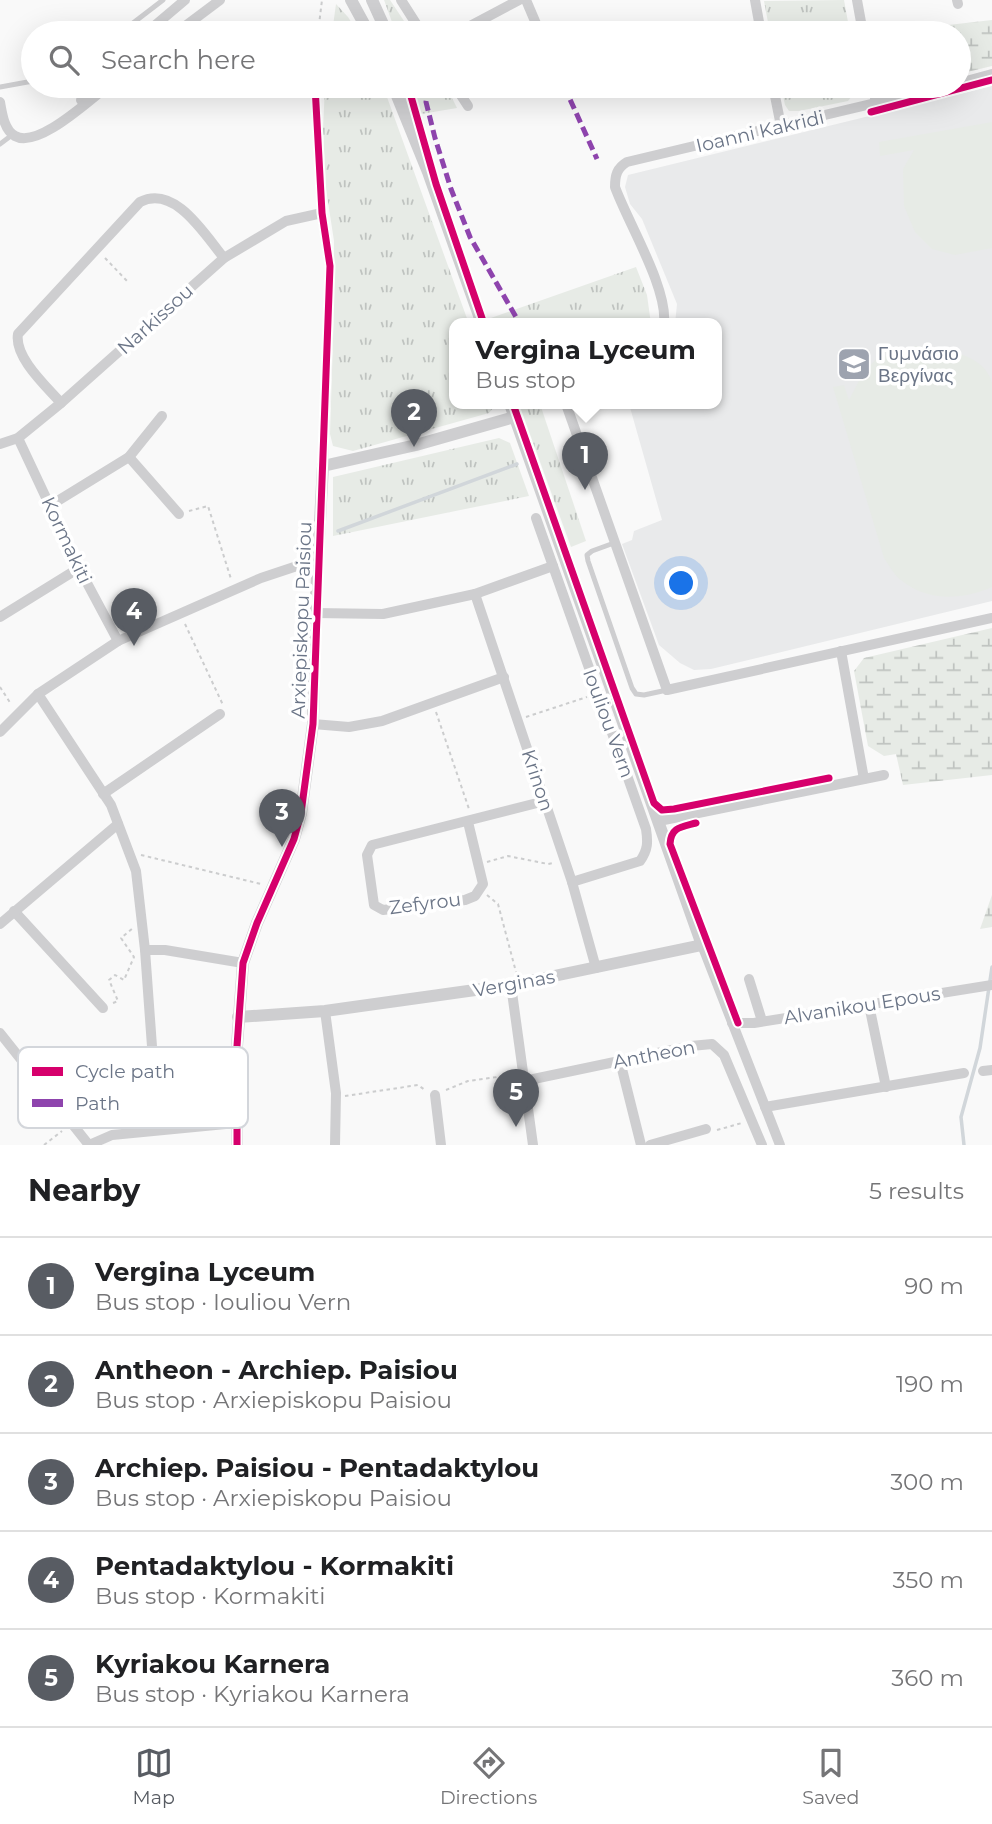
<!DOCTYPE html>
<meta charset="utf-8">
<style>
:root{--surface:#fff;--page:#f2f2f2;--text:#202124;--muted:#757577;--line:#e0e0e0;--accent:#585c63}
body{margin:0;font-family:Montserrat,sans-serif;background:var(--page);color:var(--text)}
.you{position:absolute;left:682px;top:584px;width:24px;height:24px;margin:-18px;border:5px solid #fff;border-radius:50%;background:#1a73e8;box-shadow:0 0 0 10px #1a73e833}
.badge{display:grid;place-items:center;width:46px;height:46px;border-radius:50%;background:var(--accent);color:#fff;font-size:23px;font-weight:700}
.pin{position:absolute;translate:-50% -58px;filter:drop-shadow(0 2px 4px #0008)}
.pin::after{content:'';position:absolute;top:37px;width:24px;height:21px;background:inherit;clip-path:polygon(0 0,100% 0,50% 100%)}
.popup{position:absolute;left:449px;top:318px;width:273px;height:91px;box-sizing:border-box;display:grid;place-content:center;border-radius:14px;background:var(--surface);filter:drop-shadow(0 2px 5px #0005);font-size:23px;white-space:nowrap;color:var(--muted)}
.popup b{font-size:26px;color:var(--text)}
.popup::after{content:'';position:absolute;left:50%;top:100%;margin-left:-14px;border:14px solid transparent;border-top-color:var(--surface)}
.list{margin:0;padding:0;list-style:none}
h2{display:flex;justify-content:space-between;align-items:center;height:91px;margin:0;padding:0 28px;font-size:30px}
h2 small{font-size:23px;font-weight:400;color:var(--muted)}
.list li{display:grid;grid-template-columns:46px 1fr auto;gap:21px;align-items:center;box-sizing:border-box;height:98px;padding:0 28px;border-top:2px solid var(--line)}
.list b{display:block;font-size:26px;white-space:nowrap}
.list p{margin:0;font-size:23px;white-space:nowrap;color:var(--muted)}
.list em{font-size:23px;font-style:normal;color:var(--muted)}
.icon{flex:none;width:38px;height:38px;fill:none;stroke:currentColor;stroke-width:2;stroke-linecap:round;stroke-linejoin:round}
.map{position:relative;flex:none;width:992px;height:1145px;overflow:hidden}
.search{position:absolute;background:var(--surface);box-shadow:0 7px 28px #0002;left:21px;right:21px;top:21px;height:77px;display:flex;align-items:center;gap:18px;box-sizing:border-box;padding:0 24px;border-radius:38px;color:var(--muted);font-size:26px}
.sheet{height:581px;background:var(--surface)}
nav{display:flex;justify-content:space-around;align-items:center;box-sizing:border-box;height:98px;border-top:2px solid var(--line);background:var(--surface);font-size:19px;color:var(--muted)}
nav a{display:grid;justify-items:center;gap:4px}
nav .on{color:var(--accent)}
.map>svg:first-child{display:block}
</style>
<div class="map">
<svg width="992" height="1145" viewBox="0 0 992 1145">
<defs>
<pattern id="grass-tufts" width="24" height="20" patternUnits="userSpaceOnUse" patternTransform="scale(1.75)"><rect width="24" height="20" fill="#e7ebe6"/><path d="M3 7l-1-3M5 7V3M7 7l1-3M15 17l-1-3M17 17v-4M19 17l1-3" fill="none" stroke="#bfc3c0"/></pattern>
<pattern id="wetland-marsh" width="20" height="14" patternUnits="userSpaceOnUse" patternTransform="scale(1.75)"><rect width="20" height="14" fill="#e7ebe6"/><path d="M1 5h8M5 5V1M11 12h8M15 12V8" fill="none" stroke="#bfc3c0"/></pattern>
</defs>
<rect width="100%" height="100%" fill="#f9f9f9"/>
<path fill="#e9eaeb" d="M992,86V601L711,669L694,670L680,663L659,645L622,544L632,540L634,531L662,520L629,404H716V324H675L677,304L642,219L630,204L625,187L628,175Z"/>
<g fill="url(#grass-tufts)">
<path d="M384,0H390L412,33H396Z"/>
<path d="M844,0L850,33H770L764,1Z"/>
<path d="M336,4L348,17L358,33H332Z"/>
<path d="M325,86H383L469,324H454V404H496L489,413L353,451L333,446L330,434L334,307V241L326,189L323,129Z"/>
<path d="M412,86H446L457,108L421,114Z"/>
<path d="M781,86H859V87L848,101L799,111H789L785,105Z"/>
<path d="M636,267L647,295L651,324H490L488,319Z"/>
<path d="M519,404H540L586,541L571,547Z"/>
<path d="M499,438L510,443L529,496L333,536V477Z"/>
</g>
<g fill="url(#wetland-marsh)">
<path d="M992,20V66L959,74V33H878Z"/>
<path d="M992,628V775L903,785L896,754L884,756L868,746L854,671L864,658Z"/>
<path d="M992,895V927L980,929Z"/>
</g>
<g fill="#e7ebe6">
<path d="M992,122V248L955,255L932,249L915,232L904,206L903,169L914,150L880,156L879,142Z"/>
<path d="M915,346C941,349 984,352 992,383V587C963,600 927,602 901,580C894,575 889,565 884,558L833,387L844,385L849,400L862,375L876,359Z"/>
</g>
<g fill="none" stroke-linecap="round" stroke-linejoin="round">
<g stroke="#d1d6da" stroke-width="3.5">
<path d="M338,531L517,464"/>
<path d="M964,1145L961,1117L980,1048L992,967"/>
</g>
<g stroke="#cccdce" stroke-width="2" stroke-dasharray="3.5 3.5" stroke-linecap="butt">
<path d="M318,33L322,0"/>
<path d="M105,258L128,282"/>
<path d="M189,511L208,506L231,579"/>
<path d="M185,624L223,705"/>
<path d="M0,687L11,704"/>
<path d="M436,712L469,809"/>
<path d="M526,717L587,697"/>
<path d="M141,855L261,884"/>
<path d="M487,862L508,856L548,864L553,863"/>
<path d="M487,895L498,904L516,972"/>
<path d="M113,1003L118,1001L109,980L115,975L124,980L134,957L121,938L133,928"/>
<path d="M446,1090L468,1081L512,1075"/>
<path d="M345,1096L418,1085L425,1090"/>
<path d="M717,1130L742,1123"/>
<path d="M44,1145L62,1131"/>
</g>
<g stroke="#ceced0" stroke-width="5">
<path d="M120,33L163,0"/>
<path d="M0,87L33,81"/>
<path d="M0,144L12,135"/>
<path d="M614,543L592,551L587,555L588,561L632,688L636,694L644,695L667,690"/>
</g>
<g stroke="#ceced0" stroke-width="10">
<path d="M401,0L422,33"/>
<path d="M526,0L540,33"/>
<path d="M755,0L761,33"/>
<path d="M857,0L863,33"/>
<path d="M957,0L958,4"/>
<path d="M146,33L185,0"/>
<path d="M176,33L220,0"/>
<path d="M457,33L519,0"/>
<path d="M959,83L992,74"/>
<path d="M315,86L322,213L330,266L323,466"/>
<path d="M455,86L468,106"/>
<path d="M773,86L781,126"/>
<path d="M873,86L876,104"/>
<path d="M81,100L95,86"/>
<path d="M0,102C2,113 4,130 15,136C38,149 89,100 108,86"/>
<path d="M664,324C668,288 628,223 615,187C615,175 617,168 627,162L947,86"/>
<path d="M61,403C46,386 14,357 18,334L140,202C175,184 205,235 224,258"/>
<path d="M566,404L667,690L992,618"/>
<path d="M18,438L79,568L118,641"/>
<path d="M0,444L18,438L61,403L224,258L286,221L322,213"/>
<path d="M129,457L179,514"/>
<path d="M51,505L129,457L162,416"/>
<path d="M536,518L646,829C648,842 648,850 640,861L572,882"/>
<path d="M475,594L572,882L596,968"/>
<path d="M315,613L383,614L475,594L553,566"/>
<path d="M0,617L79,568"/>
<path d="M841,651L864,779"/>
<path d="M38,694L111,805L136,871L145,950"/>
<path d="M313,724L349,727L382,721L504,677"/>
<path d="M0,732L38,694L118,641L261,578L318,559"/>
<path d="M103,794L220,714"/>
<path d="M659,821L884,775"/>
<path d="M468,822L483,884L475,896L465,900L383,910L374,905L367,855L372,845L545,801"/>
<path d="M14,911L103,1008"/>
<path d="M0,924L118,824"/>
<path d="M702,945L780,1145"/>
<path d="M749,979L762,1021"/>
<path d="M511,985L533,1145"/>
<path d="M869,1005L886,1087"/>
<path d="M325,1011L336,1093L335,1145"/>
<path d="M732,1023H754L992,985"/>
<path d="M0,1033L89,1145"/>
<path d="M620,1061L641,1145"/>
<path d="M983,1071L992,1070"/>
<path d="M524,1081L691,1046L712,1044L724,1055L762,1145"/>
<path d="M435,1095L441,1145"/>
<path d="M765,1107L964,1073"/>
<path d="M158,1129L145,950H165L243,963"/>
<path d="M89,1145L112,1135L236,1123"/>
<path d="M650,1145L706,1129"/>
</g>
<g stroke="#ceced0" stroke-width="12">
<path d="M351,0L369,33"/>
<path d="M372,0L387,33"/>
<path d="M393,86L428,172L482,324"/>
<path d="M404,86L412,114"/>
<path d="M238,1017L325,1011L511,985L702,945L510,404"/>
<path d="M237,1145V1046L243,963L257,923L294,839L301,813L313,724L315,613L323,466L416,445L514,417"/>
</g>
<g stroke="#8e44ad" stroke-width="5" stroke-dasharray="10 5" stroke-linecap="butt">
<path d="M428,86L426,102L435,138L451,189L470,237L520,324"/>
<path d="M564,86L597,159"/>
</g>
<g stroke="#fff" stroke-width="11">
<g id="cycleway">
<path d="M408,86L436,184L484,324"/>
<path d="M871,112L992,80"/>
<path d="M513,404L654,803L662,810L674,809L829,778"/>
<path d="M696,823C681,827 671,827 670,844L738,1023"/>
<path d="M237,1145V1046L243,963L257,923L294,839L301,813L313,724L330,266L322,213L315,86"/>
</g>
</g>
<use href="#cycleway" stroke="#d6006c" stroke-width="7"/>
</g>
<defs>
<g id="school-square" transform="scale(1.75)"><rect x="-9" y="-9" width="18" height="18" rx="4" fill="#9da3af" stroke="#fff"/><path d="M0-5L7-2L0 1L-7-2ZM-4 1L0 2.5L4 1V4Q0 6-4 4Z" fill="#fff"/></g>
</defs>
<g fill-rule="evenodd">
<use href="#school-square" x="854" y="364"/>
</g>
<g text-anchor="middle" stroke-width="7" stroke-linejoin="round" paint-order="stroke">
<g font-size="19" fill="#6b7587" stroke="#fff">
<text transform="translate(760 131) rotate(-13)" y="7">Ioanni Kakridi</text>
<text transform="translate(155 319) rotate(-42)" y="7">Narkissou</text>
<text transform="translate(67 540) rotate(65)" y="7">Kormakiti</text>
<text transform="translate(301 620) rotate(-88)" y="7">Arxiepiskopu Paisiou</text>
<text transform="translate(609 723) rotate(70)" y="7">Iouliou Vern</text>
<text transform="translate(538 780) rotate(72)" y="7">Krinon</text>
<text transform="translate(425 903) rotate(-7)" y="7">Zefyrou</text>
<text transform="translate(514 983) rotate(-10)" y="7">Verginas</text>
<text transform="translate(862 1005) rotate(-9)" y="7">Alvanikou Epous</text>
<text transform="translate(654 1054) rotate(-11)" y="7">Antheon</text>
</g>
<g font-size="19" fill="#6b7587" stroke="#fff" text-anchor="start">
<text x="878" y="360">Γυμνάσιο<tspan x="878" dy="22">Βεργίνας</tspan></text>
</g>
</g>
<rect x="18" y="1047" width="230" height="81" rx="10" fill="#fff" stroke="#d3d6db" stroke-width="2"/>
<rect x="32" y="1067" width="31" height="9" fill="#d6006c"/>
<rect x="32" y="1099" width="31" height="8" fill="#8e44ad"/>
<g font-size="19" fill="#6b7587">
<text x="75" y="1078">Cycle path</text>
<text x="75" y="1110">Path</text>
</g>
</svg>
<div class="you"></div>
<div class="pin badge" style="left:585px;top:490px">1</div>
<div class="popup"><b>Vergina Lyceum</b>Bus stop</div>
<div class="pin badge" style="left:414px;top:447px">2</div>
<div class="pin badge" style="left:282px;top:847px">3</div>
<div class="pin badge" style="left:134px;top:646px">4</div>
<div class="pin badge" style="left:516px;top:1127px">5</div>
<div class="search"><svg class="icon" aria-label="search" viewBox="0 0 24 24"><circle cx="10" cy="10" r="6"/><path d="M15 15l6 6"/></svg>Search here</div>
</div>
<section class="sheet">
<h2>Nearby<small>5 results</small></h2>
<ul class="list">
<li><span class="badge">1</span><div><b>Vergina Lyceum</b><p>Bus stop · Iouliou Vern</p></div><em>90 m</em></li>
<li><span class="badge">2</span><div><b>Antheon - Archiep. Paisiou</b><p>Bus stop · Arxiepiskopu Paisiou</p></div><em>190 m</em></li>
<li><span class="badge">3</span><div><b>Archiep. Paisiou - Pentadaktylou</b><p>Bus stop · Arxiepiskopu Paisiou</p></div><em>300 m</em></li>
<li><span class="badge">4</span><div><b>Pentadaktylou - Kormakiti</b><p>Bus stop · Kormakiti</p></div><em>350 m</em></li>
<li><span class="badge">5</span><div><b>Kyriakou Karnera</b><p>Bus stop · Kyriakou Karnera</p></div><em>360 m</em></li>
</ul>
</section>
<nav>
<a class="on"><svg class="icon" aria-label="map" viewBox="0 0 24 24"><path d="M3 6l6-2 6 2 6-2v14l-6 2-6-2-6 2zM9 4v14M15 6v14"/></svg>Map</a>
<a><svg class="icon" aria-label="directions" viewBox="0 0 24 24"><path d="M12 3l9 9-9 9-9-9zM9 14v-3h6M13 9l2 2-2 2"/></svg>Directions</a>
<a><svg class="icon" aria-label="saved" viewBox="0 0 24 24"><path d="M7 4h10v16l-5-4-5 4z"/></svg>Saved</a>
</nav>
